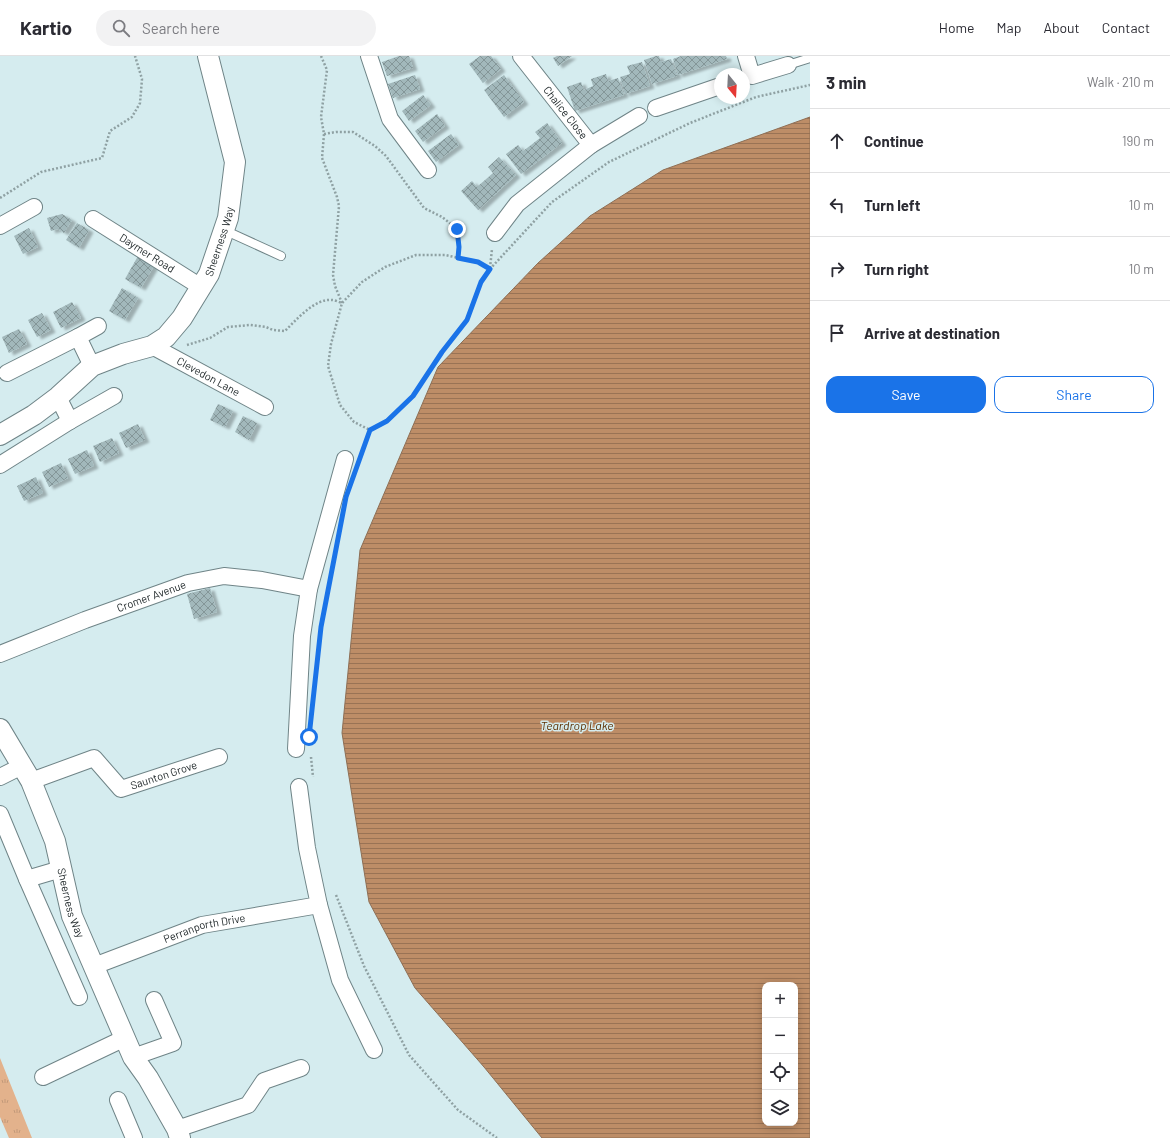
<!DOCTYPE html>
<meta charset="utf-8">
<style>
:root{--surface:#fff;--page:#f2f2f3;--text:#2b2b33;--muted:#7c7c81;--line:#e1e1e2;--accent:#1a73e8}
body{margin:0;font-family:Barlow,sans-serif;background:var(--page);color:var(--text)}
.controls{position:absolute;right:12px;bottom:12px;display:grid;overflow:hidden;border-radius:8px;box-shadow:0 2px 10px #0003}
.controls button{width:36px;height:36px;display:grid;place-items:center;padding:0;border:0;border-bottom:1px solid var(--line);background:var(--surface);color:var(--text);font:20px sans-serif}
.compass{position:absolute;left:714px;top:12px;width:36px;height:36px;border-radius:50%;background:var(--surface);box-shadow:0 2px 10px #0003;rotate:162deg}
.stop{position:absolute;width:12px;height:12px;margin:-9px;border:3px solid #1a73e8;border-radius:50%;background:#fff}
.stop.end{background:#1a73e8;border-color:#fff;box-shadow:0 1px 4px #0008}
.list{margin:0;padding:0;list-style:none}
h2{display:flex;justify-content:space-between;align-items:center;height:52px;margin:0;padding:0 16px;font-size:17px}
h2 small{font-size:13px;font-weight:400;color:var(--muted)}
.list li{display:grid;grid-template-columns:26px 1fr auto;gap:12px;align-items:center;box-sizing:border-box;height:64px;padding:0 16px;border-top:1px solid var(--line)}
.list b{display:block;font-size:15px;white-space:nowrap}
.list em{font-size:13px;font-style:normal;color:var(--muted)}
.actions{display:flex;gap:8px;padding:12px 16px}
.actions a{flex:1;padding:9px 0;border:1px solid var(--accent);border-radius:12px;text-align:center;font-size:14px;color:var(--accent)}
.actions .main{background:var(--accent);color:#fff}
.icon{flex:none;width:22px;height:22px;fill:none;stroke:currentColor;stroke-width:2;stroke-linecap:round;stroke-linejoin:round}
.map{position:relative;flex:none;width:810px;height:1082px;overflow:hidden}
header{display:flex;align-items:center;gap:24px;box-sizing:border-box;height:56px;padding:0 20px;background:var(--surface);border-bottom:1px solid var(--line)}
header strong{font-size:19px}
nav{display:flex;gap:22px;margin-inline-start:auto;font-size:14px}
.search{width:280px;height:36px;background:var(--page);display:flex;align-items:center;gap:10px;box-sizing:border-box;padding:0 14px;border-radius:22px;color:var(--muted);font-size:15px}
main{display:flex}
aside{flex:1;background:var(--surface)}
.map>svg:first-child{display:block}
</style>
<header>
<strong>Kartio</strong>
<div class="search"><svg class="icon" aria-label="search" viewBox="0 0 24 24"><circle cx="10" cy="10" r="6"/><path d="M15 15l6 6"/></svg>Search here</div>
<nav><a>Home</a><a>Map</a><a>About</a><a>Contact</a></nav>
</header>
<main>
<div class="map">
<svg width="810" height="1082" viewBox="0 0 810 1082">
<defs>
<pattern id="grass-tufts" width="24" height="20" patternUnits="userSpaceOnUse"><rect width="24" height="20" fill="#e3b28c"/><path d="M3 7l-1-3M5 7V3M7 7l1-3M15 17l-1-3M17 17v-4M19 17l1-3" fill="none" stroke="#c29979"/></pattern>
<pattern id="water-rules" width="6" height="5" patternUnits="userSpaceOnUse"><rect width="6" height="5" fill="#bd8d67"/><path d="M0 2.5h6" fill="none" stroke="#997355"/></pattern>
<pattern id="building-cross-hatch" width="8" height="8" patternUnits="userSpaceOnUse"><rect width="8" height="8" fill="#a2b8bb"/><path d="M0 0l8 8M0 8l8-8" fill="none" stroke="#849698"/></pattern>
<filter id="shadow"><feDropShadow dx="4.5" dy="2.5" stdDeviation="1" flood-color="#0004"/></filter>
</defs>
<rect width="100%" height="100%" fill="#d5ecef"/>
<path fill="url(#grass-tufts)" d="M0,1002L32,1082H9L0,1061Z"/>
<path fill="url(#water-rules)" stroke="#8e6f55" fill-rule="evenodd" d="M810,61V1082H542L484,1011L415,932L369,846L342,677L360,494L438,311L538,207L590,160L663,114ZM765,929H795V1067H765Z"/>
<g fill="url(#building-cross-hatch)" filter="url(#shadow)">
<path d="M399,0H409L413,12L387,20L382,6Z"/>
<path d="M480,0H491L501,13L483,27L469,8Z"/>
<path d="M557,0H572L558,10L553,2Z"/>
<path d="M656,0H659L661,6L671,3L677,20L652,28L644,4Z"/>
<path d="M681,0H726L727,3L678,19L673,3Z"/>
<path d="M642,6L650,30L625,38L620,21L630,18L627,10Z"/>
<path d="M606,18L608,25L618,22L624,39L575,55L567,31L581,26L584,34L593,30L591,23Z"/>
<path d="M415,19L420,33L393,42L388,28Z"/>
<path d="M504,19L524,46L504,61L484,34Z"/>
<path d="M423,39L431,49L409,65L402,55Z"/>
<path d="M437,58L445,70L423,86L415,75Z"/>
<path d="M547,67L562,87L521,118L506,98L518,89L523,95L531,89L540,82L535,76Z"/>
<path d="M451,78L459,89L436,106L428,95Z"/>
<path d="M499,101L516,119L478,154L461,135L472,125L477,131L493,117L488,111Z"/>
<path d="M62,158L72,164L64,177L58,173L51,175L47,162Z"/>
<path d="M77,167L89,174L79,192L66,184Z"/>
<path d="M29,172L38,191L23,198L14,180Z"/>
<path d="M138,200L154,210L141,232L125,223Z"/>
<path d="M122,232L138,242L125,264L109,255Z"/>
<path d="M72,246L81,262L61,272L53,256Z"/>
<path d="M42,257L51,274L37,281L28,264Z"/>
<path d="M19,273L27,288L9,297L2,281Z"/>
<path d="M218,348L233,355L225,371L210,364Z"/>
<path d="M243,360L257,367L249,384L235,376Z"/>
<path d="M138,368L145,384L126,392L119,377Z"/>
<path d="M112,382L119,397L100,406L93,390Z"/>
<path d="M87,394L94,410L75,418L68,403Z"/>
<path d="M61,407L68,422L49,431L42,416Z"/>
<path d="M36,421L43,437L24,445L17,430Z"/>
<path d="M210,532L217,556L194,563L187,538Z"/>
</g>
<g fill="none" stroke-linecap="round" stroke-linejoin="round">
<g stroke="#6f8487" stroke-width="10">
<g id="service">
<path d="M788,9L810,2"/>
<path d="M224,174L281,200"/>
</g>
</g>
<g stroke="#6f8487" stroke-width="18">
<g id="minor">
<path d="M369,0L390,63L428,114"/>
<path id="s1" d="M521,0L591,89L639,60"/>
<path d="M746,0L752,20L788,9"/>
<path d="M656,52L720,30"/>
<path id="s2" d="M93,163L201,231"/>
<path d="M0,170L34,151"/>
<path d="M495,177L517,148L591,89"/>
<path d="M78,281L98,270"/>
<path id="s3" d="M152,290L265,351"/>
<path d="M7,317L78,281L92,310"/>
<path d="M58,341L70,365L114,340"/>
<path d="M0,409L70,365"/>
<path id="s4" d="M0,598L85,564L188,527L224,520L262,524L309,533L345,403"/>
<path d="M296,693L302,580L309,533"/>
<path d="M0,721L22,710"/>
<path id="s5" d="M31,725L94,702L121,733L219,701"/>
<path d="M0,758L27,823L79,941"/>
<path d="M27,823L61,813"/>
<path d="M319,849L340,924L374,994"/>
<path id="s6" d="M94,910L202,869L319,849L307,792L299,731"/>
<path d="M133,1001L173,987L154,944"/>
<path d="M43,1021L125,982"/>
<path d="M118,1044L134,1082"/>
<path d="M177,1073L248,1049L264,1025L301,1012"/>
</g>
</g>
<g stroke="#6f8487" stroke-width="22">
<g id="tertiary">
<path id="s7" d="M0,379L34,359L58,341L92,310L123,298L152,290L166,281L182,262L209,218L228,162L235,106L208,0"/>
<path id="s8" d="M0,673L31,725L55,785L72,860L133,1001L148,1022L177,1073L180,1082"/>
</g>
</g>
<g stroke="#8fa1a3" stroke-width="2.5" stroke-dasharray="2 2" stroke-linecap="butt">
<path d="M321,0L327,14L321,61L324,78L322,102L337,141L339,150L333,219L335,230L342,247"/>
<path d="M324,78L336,76H353L375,90L386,100L424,152L442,161L457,173L459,191L457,202"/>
<path d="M0,142L41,116L102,102L110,75L132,61L140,47L142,23L135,0"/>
<path d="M490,212L492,193"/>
<path d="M490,213L478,206L445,199H416L385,211L362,226L342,247L331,288L328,310L340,349L354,366L370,374L387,365L413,340L442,296L467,263L481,226L490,213L552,146L609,106L690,67L756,41L810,29"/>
<path d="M187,289L210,282L228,271L250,269L266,271L273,274L285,275C296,264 315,242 332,244C335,244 339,246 342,247"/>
<path d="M362,397L370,374"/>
<path d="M311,701L313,721"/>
<path d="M336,839L364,910L409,999L458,1054L497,1082"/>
</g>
<use href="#service" stroke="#fff" stroke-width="8"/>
<use href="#minor" stroke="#fff" stroke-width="16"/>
<use href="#tertiary" stroke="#fff" stroke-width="20"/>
</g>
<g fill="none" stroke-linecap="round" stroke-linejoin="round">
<path stroke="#1a73e8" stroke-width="5" d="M309,681L321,571L346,441L370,374L387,365L413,340L442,296L467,264L481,226L490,213L478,206L458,202L459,191L457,173"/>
</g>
<g text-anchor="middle" stroke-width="3" stroke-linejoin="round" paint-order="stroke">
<g font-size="11" fill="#21292b" stroke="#d5ecef">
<text dy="4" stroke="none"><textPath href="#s1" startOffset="72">Chalice Close</textPath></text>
<text dy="4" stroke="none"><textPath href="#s7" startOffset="306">Sheerness Way</textPath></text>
<text dy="4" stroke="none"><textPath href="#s2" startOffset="64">Daymer Road</textPath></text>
<text dy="4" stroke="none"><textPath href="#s3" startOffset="64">Clevedon Lane</textPath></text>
<text dy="4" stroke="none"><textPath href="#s4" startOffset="162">Cromer Avenue</textPath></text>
<text dy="4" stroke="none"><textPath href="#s5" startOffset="153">Saunton Grove</textPath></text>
<text dy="4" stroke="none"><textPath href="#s8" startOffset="189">Sheerness Way</textPath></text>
<text dy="4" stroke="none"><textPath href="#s6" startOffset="117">Perranporth Drive</textPath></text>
</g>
<g font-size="12" font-style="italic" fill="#5d2f00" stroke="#d5ecef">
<text x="577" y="674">Teardrop Lake</text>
</g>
</g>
</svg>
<div class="controls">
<button>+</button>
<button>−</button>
<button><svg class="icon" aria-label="locate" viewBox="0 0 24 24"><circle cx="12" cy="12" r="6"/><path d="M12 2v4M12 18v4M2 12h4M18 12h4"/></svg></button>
<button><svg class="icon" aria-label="layers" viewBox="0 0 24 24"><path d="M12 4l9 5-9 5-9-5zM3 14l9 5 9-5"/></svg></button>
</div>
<svg class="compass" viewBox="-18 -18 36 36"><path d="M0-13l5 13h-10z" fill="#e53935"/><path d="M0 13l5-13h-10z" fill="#7c7c81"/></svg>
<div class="stop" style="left:309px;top:681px"></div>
<div class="stop end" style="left:457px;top:173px"></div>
</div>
<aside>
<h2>3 min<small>Walk · 210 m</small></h2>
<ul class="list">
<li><svg class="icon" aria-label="ahead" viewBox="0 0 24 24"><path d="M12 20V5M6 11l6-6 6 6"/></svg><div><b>Continue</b></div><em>190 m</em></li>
<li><svg class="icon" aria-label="left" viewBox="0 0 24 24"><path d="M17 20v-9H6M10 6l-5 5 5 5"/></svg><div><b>Turn left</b></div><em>10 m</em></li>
<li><svg class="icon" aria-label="right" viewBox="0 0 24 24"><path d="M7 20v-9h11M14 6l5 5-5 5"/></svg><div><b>Turn right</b></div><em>10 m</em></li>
<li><svg class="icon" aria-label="arrive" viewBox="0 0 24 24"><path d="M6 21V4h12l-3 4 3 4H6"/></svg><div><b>Arrive at destination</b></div></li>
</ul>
<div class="actions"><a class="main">Save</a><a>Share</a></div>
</aside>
</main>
